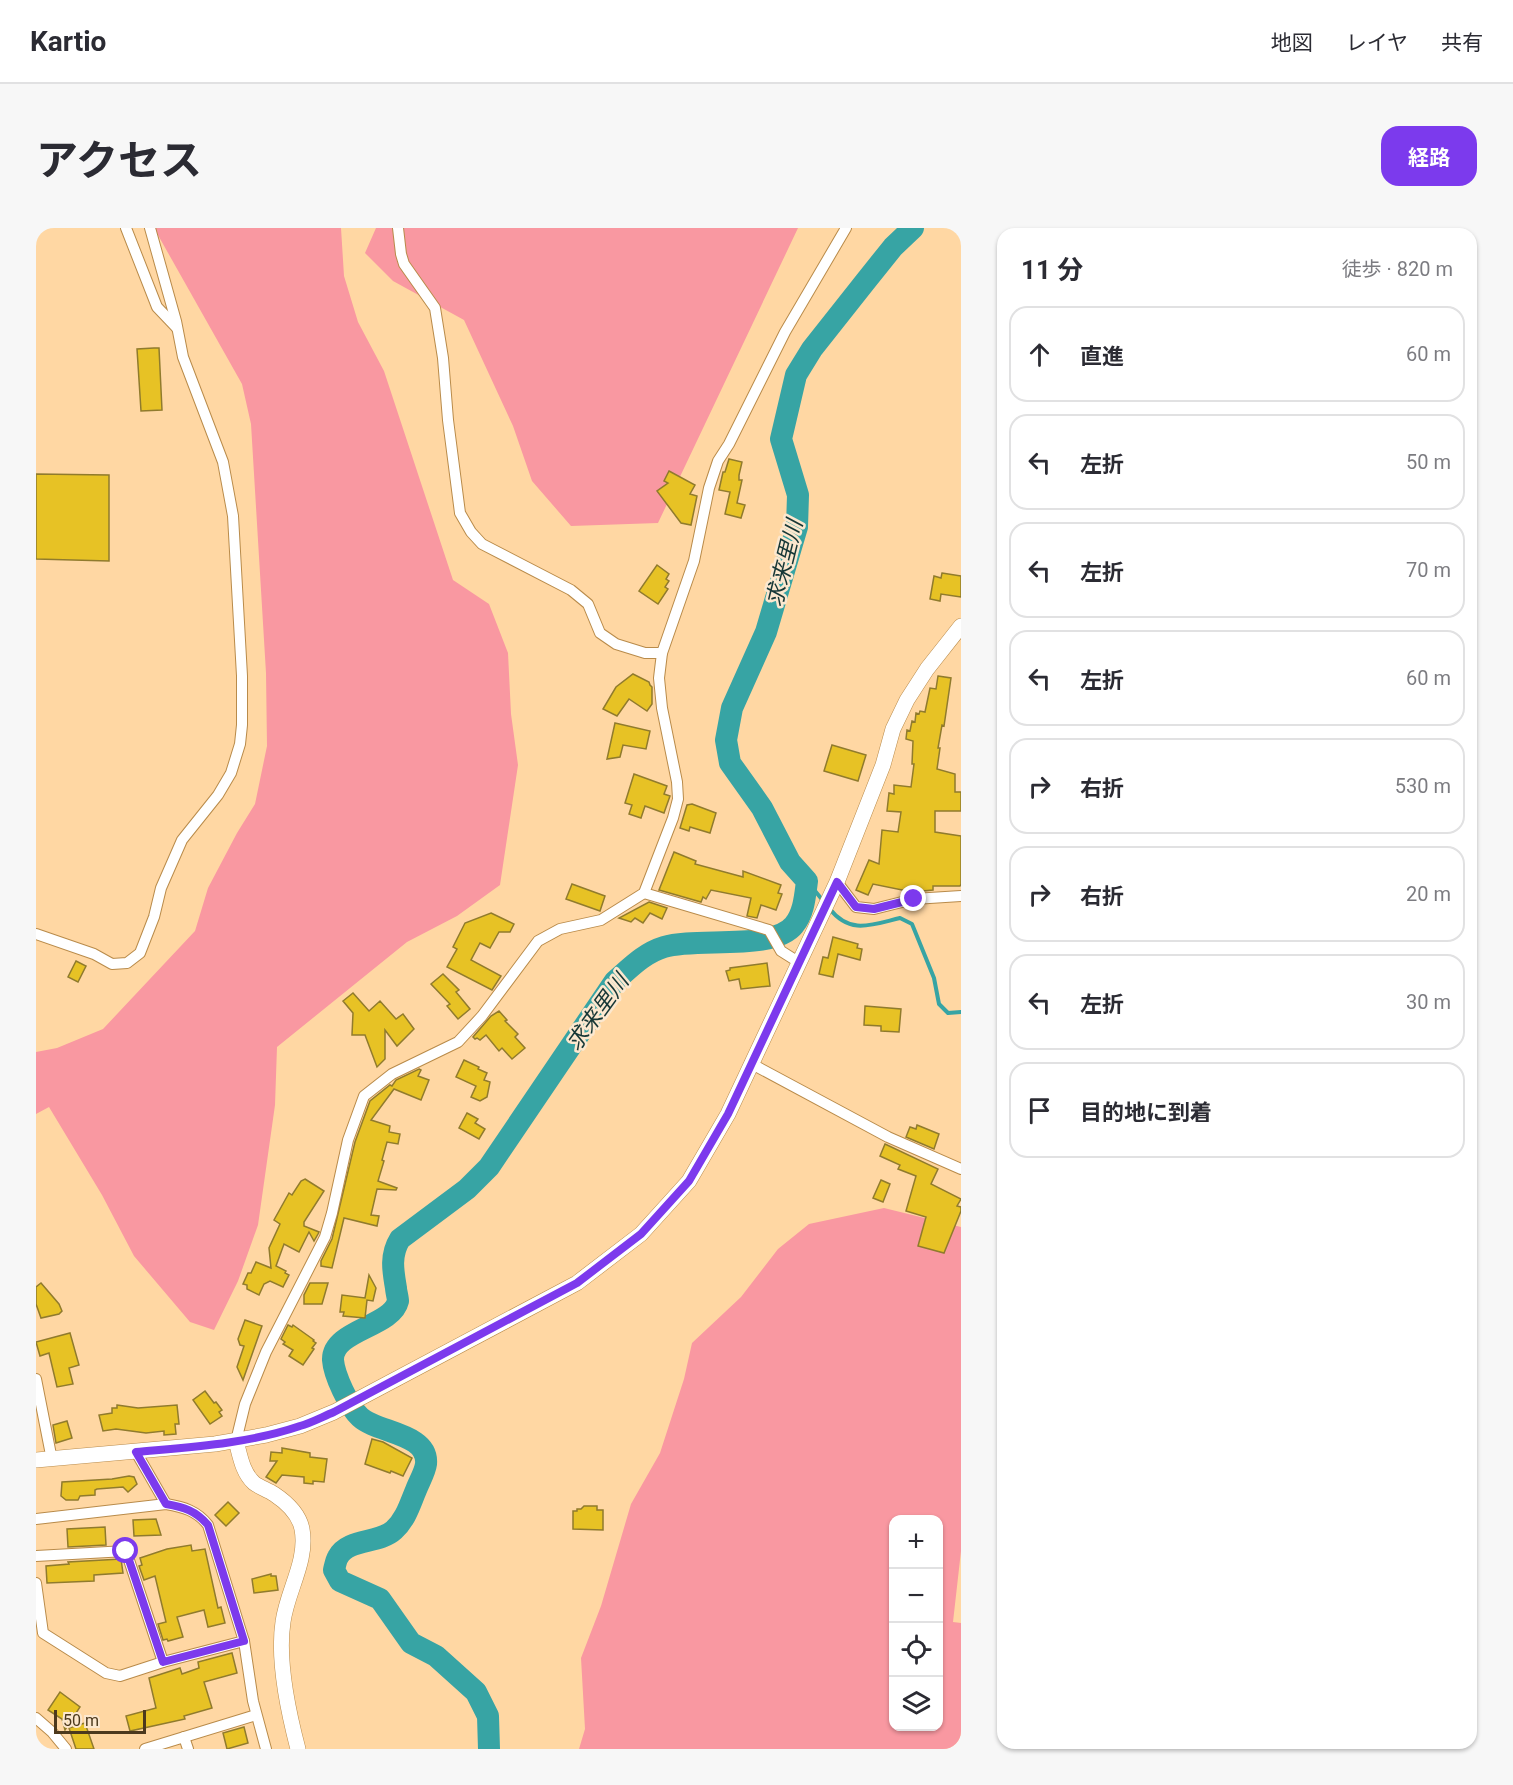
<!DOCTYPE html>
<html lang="ja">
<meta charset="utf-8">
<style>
:root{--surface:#fff;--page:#f7f7f7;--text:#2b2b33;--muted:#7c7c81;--line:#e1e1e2;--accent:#7c3aed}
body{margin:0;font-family:Roboto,"Noto Sans JP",sans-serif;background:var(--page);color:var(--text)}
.controls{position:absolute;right:18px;bottom:18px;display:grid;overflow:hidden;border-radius:12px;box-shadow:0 2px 4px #0004}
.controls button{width:54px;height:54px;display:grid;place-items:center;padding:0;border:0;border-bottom:2px solid var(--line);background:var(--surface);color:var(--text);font:30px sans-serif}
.scale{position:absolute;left:18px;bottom:15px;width:92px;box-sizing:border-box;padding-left:6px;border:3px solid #4c391d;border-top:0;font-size:16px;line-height:21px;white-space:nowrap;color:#4c391d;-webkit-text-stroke:4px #fce8cf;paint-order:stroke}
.stop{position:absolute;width:18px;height:18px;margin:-14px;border:4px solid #7c3aed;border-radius:50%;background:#fff}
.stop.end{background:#7c3aed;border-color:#fff;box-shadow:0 2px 6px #0008}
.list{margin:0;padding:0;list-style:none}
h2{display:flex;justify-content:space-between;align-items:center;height:78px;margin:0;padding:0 24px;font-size:26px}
h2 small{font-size:20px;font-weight:400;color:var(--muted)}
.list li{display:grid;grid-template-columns:39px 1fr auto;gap:18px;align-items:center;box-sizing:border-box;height:96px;margin:0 12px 12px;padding:0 12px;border:2px solid var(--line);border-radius:18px}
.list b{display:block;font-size:22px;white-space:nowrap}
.list em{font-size:20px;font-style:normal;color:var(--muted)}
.icon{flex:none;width:33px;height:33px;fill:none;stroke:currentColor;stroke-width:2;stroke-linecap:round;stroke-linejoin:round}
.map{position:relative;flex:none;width:925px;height:1521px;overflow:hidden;border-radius:18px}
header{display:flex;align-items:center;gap:36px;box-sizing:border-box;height:84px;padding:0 30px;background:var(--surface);border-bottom:2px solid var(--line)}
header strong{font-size:28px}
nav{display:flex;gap:33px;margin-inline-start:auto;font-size:21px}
.intro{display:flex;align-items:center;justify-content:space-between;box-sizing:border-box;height:144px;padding:0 36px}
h1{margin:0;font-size:42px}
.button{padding:15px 27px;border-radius:18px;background:var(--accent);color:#fff;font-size:21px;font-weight:700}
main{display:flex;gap:36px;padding:0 36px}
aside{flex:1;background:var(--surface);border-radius:18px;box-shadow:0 2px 4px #0004}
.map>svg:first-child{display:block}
</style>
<header>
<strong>Kartio</strong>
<nav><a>地図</a><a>レイヤ</a><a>共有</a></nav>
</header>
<div class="intro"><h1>アクセス</h1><a class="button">経路</a></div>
<main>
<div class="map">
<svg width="925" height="1521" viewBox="0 0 925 1521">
<rect width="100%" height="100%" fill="#ffd7a3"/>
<g fill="#f998a1" fill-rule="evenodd">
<path d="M118,0H305L308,48L322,94L348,143L417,352L453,376L472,425L475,486L482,537L464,657L421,688L371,714L241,819L239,877L222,997L202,1053L178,1102L154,1094L98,1028L66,967L13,879L0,886V824L21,820L67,801L159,703L172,660L201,605L219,576L231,518L230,445L215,196L206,156Z"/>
<path d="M340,0H762L622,295L535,298L496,253L477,198L428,92L357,53L329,25Z"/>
<path d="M848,980L925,999V1323L917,1394L925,1395V1521H543L549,1501L545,1430L565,1378L595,1276L624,1225L648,1151L656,1115L705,1069L742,1021L773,996ZM858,1292H902V1498H858Z"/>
</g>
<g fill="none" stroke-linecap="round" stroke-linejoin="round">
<g stroke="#37a4a4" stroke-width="4">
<path d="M771,653L788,674"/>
<path d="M793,680C814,707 835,697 864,690L876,696L898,750L903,776L912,785L925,784"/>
</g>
<path stroke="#37a4a4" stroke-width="22" d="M453,1521L452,1488L440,1464L400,1428L375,1415L344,1371L304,1353L298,1342C299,1338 300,1332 302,1329C312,1310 343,1316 358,1302C370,1291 374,1276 380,1262C383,1254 389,1244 390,1236C393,1205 341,1205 324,1189C313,1179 298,1147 297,1132C296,1102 356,1099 362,1073C362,1070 360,1063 360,1060C357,1043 354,1027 364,1011L431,961L453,939L579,753C594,740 608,725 628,719C660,709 738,723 758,697C768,685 769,668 771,653L754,634L726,580L694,535L690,512L696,480L730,404L761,299L762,267L745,211L760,147L776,121L829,54L857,19L877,0"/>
</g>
<g fill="#e7c225" stroke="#907b2d" stroke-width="1.5">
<path d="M118,120H123L126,182L105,183L101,121Z"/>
<path d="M693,231L706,234L703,247V252H706L701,275L709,277L705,290L689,286L694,264L683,262L687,244H689Z"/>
<path d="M633,243L659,257L654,266L661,268L655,297L645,295L621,263L632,255L628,253Z"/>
<path d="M0,246L73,247V333L0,331Z"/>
<path d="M621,337L633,346L630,351L633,353L629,359L632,361L622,376L603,363Z"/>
<path d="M906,345L925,348V369L905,366L904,373L894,371L898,348L905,350Z"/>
<path d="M597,446L613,454L614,457L616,459V476L611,483L593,471L581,488L567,481L580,459Z"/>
<path d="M902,448L915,450L908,498L906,497L902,520H904L901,541L919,546V564H925V583H899V604L925,608V656L924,658H897V662L876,664L837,656L832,667L820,662L833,632L843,636L846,602L862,604L865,584L851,583L853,565L858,566V557L875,559L878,536H876L877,513L870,511L871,502L874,503L876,493L879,494L880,485L883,486L884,483L889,484L894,460L900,461Z"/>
<path d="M579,495L614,503L610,521L587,517L584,529L571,531Z"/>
<path d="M796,517L830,527L822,553L788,543Z"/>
<path d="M598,546L631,558L628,566L634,568L628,585L609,578L605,590L593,586L596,577L589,575Z"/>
<path d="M656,576L680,585L674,605L654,599L653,603L644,600L651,577Z"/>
<path d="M638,624L660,633L659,636L707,649V643L745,657L742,665L746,666L740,682L725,677L721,690L711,688L715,670L675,662L670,671L667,669L665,674L623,662Z"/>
<path d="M536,656L569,668L564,683L530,671Z"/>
<path d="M613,674L631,680L626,691L614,685L607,695L599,690L595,694L583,690Z"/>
<path d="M455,685L478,696L474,704H463L454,720L444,715L435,732L465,748L456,762L411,739L421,721L417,719L429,695Z"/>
<path d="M797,709L822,716L821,720L826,721L824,732L802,726L797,749L783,746L787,729L792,730Z"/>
<path d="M40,733L50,738L42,754L32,749Z"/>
<path d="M731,735L734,758L705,761L703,751L693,753L690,743L694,742V740Z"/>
<path d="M407,746L423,762L420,764L434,781L422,791L411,778L414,776L395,756Z"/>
<path d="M317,765L333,783L344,773L360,791L367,786L378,801L361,818L349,802V831L341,839L329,807H316L317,785L307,773Z"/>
<path d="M829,778L865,781L863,804L845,803V798L828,797Z"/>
<path d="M463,783L471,792L469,793L482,806L479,809L489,820L476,831L466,820L463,823L450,807L444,812L441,810L439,811L437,809L455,788Z"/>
<path d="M428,832L443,839L442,841L451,845L448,852L454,854L451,869L444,873L435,869L440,858L420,849Z"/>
<path d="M383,841L385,842L382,848L393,852L385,872L358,861L335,892L354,898L353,904L364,906L362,916L351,914L346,932L348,933L342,953L361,960L360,962L341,961L335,987L343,988L341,998L308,990L296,1040L285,1038V1033L296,1011L319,914L334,873L354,857L356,858L360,852Z"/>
<path d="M431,885L442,891L439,895L449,901L443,911L423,900Z"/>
<path d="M881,897L903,906L898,921L870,909L874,899L880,901Z"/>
<path d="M849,916L902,941L895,956L925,971L921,978L925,979V983L908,1025L882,1018L890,989L870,983L880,948L862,941L864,937L844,928Z"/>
<path d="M269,951L288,963L268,994V998L283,1004L282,1006L278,1013L273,1004L263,1024L248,1016L240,1038L250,1043L249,1045L253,1047L247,1059L234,1053L228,1056L223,1067L211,1061V1057L207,1056L212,1045H215L220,1034L235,1040L233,1020L244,996L238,992L253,965L256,967L265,953Z"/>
<path d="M845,952L854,956L847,974L837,970Z"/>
<path d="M333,1047L340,1060L337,1073L331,1072L329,1090L307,1088L308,1084H304L306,1067L329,1070Z"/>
<path d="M5,1055L23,1076L26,1083L23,1086L5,1090L0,1076V1059Z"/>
<path d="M274,1055H292L286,1076H268V1067Z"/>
<path d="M209,1092L226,1098L207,1152L201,1139L208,1118L204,1117L202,1111Z"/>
<path d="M252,1097L256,1099L257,1097L278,1112L277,1113L280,1115L276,1120L278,1121L267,1137L253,1128L257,1122L247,1116L249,1114L245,1111Z"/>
<path d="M34,1105L43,1137L33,1140L37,1156L21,1159L13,1125L4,1128L0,1114Z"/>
<path d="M169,1163L178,1175L180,1174L186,1182L183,1184L186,1188L174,1196L157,1172Z"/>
<path d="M81,1177L102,1180L141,1177L143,1196H139L140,1206L128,1207V1203L110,1205L80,1201L67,1203L63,1187L76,1185V1180H81Z"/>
<path d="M31,1193L36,1210L20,1215L17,1197Z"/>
<path d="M336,1211L347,1214L376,1230L367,1248L355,1243L354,1245L329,1236Z"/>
<path d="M246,1220L274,1225V1229L291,1231L288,1254L277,1253V1256L268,1255V1249L246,1247L240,1255L230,1249L241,1233H234L235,1224L246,1225Z"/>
<path d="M93,1248L98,1249L101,1256L92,1264L87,1259L61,1261L59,1262V1267L44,1268L42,1272H30L25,1268L26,1254L76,1251Z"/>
<path d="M192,1274L203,1285L190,1298L179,1287Z"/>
<path d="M548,1278H561V1282H567V1302L537,1301V1283H541V1281H545Z"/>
<path d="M120,1291L125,1307L98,1308L97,1292Z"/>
<path d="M69,1299L70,1317L32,1319L31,1301Z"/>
<path d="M155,1317L156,1323L169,1321L182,1380L185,1379L189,1395L172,1399L168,1382L141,1389L147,1409L132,1413L131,1411L127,1412L122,1396L130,1394L119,1348L108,1352L103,1338L106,1337L104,1330L131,1321Z"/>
<path d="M85,1331L87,1345L58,1347V1353L11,1355L10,1338L33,1336L32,1334Z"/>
<path d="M235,1346V1348H240L242,1362L218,1365L216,1351Z"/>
<path d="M196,1425L201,1445L168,1454L176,1480L148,1488L149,1491L94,1503L90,1488L120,1480L113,1450L144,1440L146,1446L163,1440L162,1434Z"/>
<path d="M24,1464L44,1479L29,1502L26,1491L12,1482Z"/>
<path d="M49,1495L58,1521H40L33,1500Z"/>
<path d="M208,1499L212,1515L191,1521L187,1505Z"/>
</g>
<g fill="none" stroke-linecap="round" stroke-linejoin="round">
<g stroke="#b98b4a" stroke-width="12">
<g id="street">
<path d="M90,0L121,79L141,100"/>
<path d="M362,0L365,26L368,36L399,80L407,130L412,192L424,285L435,304L446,316L535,362L552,376L564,405L580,416L609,425H626"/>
<path d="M801,654L820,679L838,681L878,671L925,668"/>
<path d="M608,665L733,702L745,723L764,735"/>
<path d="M0,706L58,726L76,736L91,735L104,725L118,689L125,660L146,612L182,567L195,545L204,516L206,497V448L197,288L187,234L147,129L140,93L114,0"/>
<path d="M714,835L852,909L925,941"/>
<path d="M0,1151L16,1232"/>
<path d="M200,1213L209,1176L230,1124L289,1009L296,985L312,912L328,868L356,846L422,814L446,788L502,713L524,701L565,692L608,665L637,590L642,571L641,554L626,480L623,450L626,425L658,333L673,260L682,233L693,216L749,104L810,0"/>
<path d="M100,1224L130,1276"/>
<path d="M0,1291L130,1276C148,1279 161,1283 172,1297L208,1413L217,1473L230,1521"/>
<path d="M0,1328L90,1323L127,1434"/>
<path d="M0,1355L7,1405L70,1445L84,1448L127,1434L208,1413"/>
<path d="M0,1490L16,1504L30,1521"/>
<path d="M148,1509L152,1521"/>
<path d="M109,1521L220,1487"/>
</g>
</g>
<g stroke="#b98b4a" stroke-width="16">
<g id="secondary">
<path d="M200,1213C204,1227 206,1244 218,1255C223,1259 232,1262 238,1266C250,1274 263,1286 266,1301C272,1333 251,1363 247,1394C241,1433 252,1483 262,1521"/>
<path d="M0,1232L179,1216L230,1207L264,1198L298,1184L541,1055L605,1006L653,953L692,886L801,654L847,537L857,501L871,472L891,441L925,398"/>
</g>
</g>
<use href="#street" stroke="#fff" stroke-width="10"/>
<use href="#secondary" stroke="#fff" stroke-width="15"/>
</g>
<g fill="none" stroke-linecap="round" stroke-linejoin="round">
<path stroke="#7c3aed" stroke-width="8" d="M90,1323L127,1434L208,1413L172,1297C160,1283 148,1279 130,1276L100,1224C155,1219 211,1216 264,1198C275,1195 286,1189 298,1184L541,1055L605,1006L653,953L692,886L801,654L820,679L838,681L878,671"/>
</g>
<g text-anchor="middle" stroke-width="5" stroke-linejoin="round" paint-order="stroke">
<g font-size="22" font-style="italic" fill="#163736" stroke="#fce8cf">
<text transform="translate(748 335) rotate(-76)" y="8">求来里川</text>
<text transform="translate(561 784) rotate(-54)" y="8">求来里川</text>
</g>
</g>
</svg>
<div class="controls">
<button>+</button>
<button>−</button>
<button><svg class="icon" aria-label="locate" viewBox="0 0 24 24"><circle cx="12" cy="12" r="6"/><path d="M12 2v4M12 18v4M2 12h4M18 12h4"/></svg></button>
<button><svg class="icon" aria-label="layers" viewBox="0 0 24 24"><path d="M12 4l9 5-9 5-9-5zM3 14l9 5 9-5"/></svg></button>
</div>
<div class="scale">50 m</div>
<div class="stop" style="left:90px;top:1323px"></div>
<div class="stop end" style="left:878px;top:671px"></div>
</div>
<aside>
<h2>11 分<small>徒歩 · 820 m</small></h2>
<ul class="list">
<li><svg class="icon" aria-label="ahead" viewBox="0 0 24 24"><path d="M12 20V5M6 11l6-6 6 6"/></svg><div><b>直進</b></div><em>60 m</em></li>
<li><svg class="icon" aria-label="left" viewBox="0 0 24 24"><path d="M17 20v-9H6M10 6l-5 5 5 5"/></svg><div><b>左折</b></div><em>50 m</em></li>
<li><svg class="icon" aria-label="left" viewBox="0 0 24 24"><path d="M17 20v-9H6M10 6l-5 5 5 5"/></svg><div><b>左折</b></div><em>70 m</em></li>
<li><svg class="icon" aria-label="left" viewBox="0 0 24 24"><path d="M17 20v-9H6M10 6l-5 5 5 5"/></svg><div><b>左折</b></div><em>60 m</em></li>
<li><svg class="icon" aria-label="right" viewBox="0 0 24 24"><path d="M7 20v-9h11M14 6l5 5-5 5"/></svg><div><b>右折</b></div><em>530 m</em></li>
<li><svg class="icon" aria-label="right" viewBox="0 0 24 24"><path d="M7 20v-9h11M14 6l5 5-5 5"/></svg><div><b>右折</b></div><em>20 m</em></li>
<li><svg class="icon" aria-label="left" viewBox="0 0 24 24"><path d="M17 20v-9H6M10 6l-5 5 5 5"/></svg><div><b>左折</b></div><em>30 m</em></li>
<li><svg class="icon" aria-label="arrive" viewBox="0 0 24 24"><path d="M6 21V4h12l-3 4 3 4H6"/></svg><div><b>目的地に到着</b></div></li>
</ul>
</aside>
</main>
